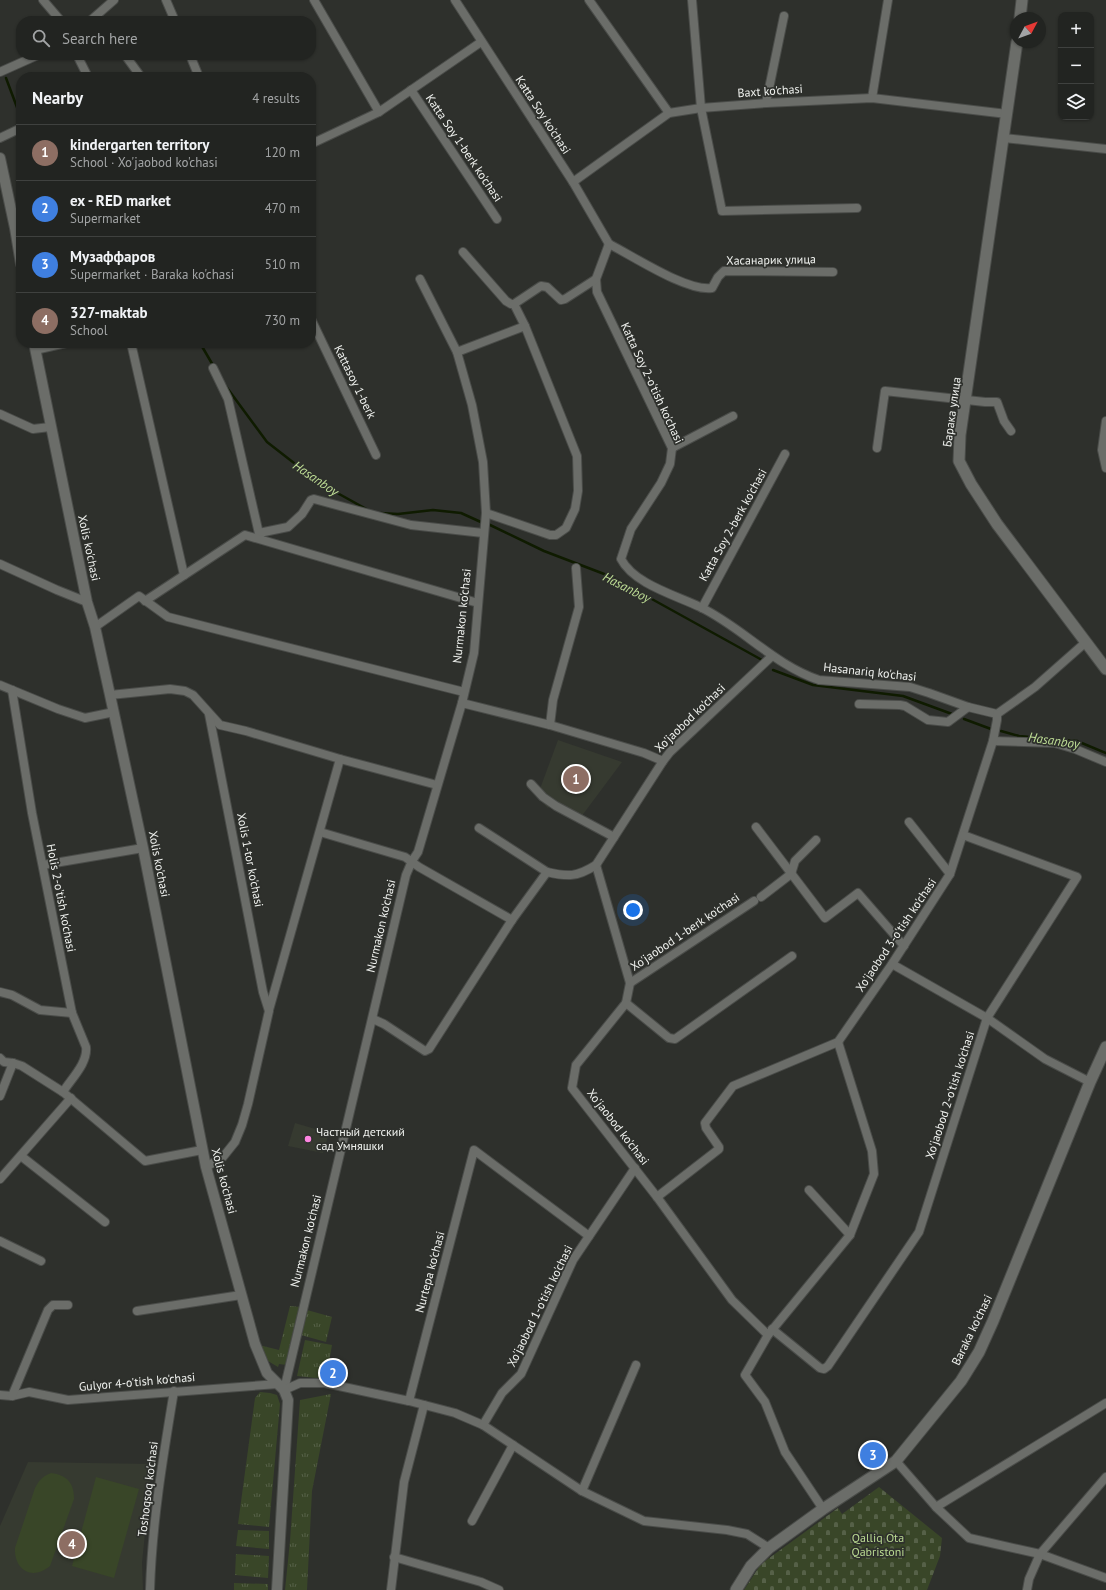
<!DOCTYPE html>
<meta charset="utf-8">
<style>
:root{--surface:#222421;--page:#2a2c2a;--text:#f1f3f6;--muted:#a2a4a5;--line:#3f413f;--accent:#8c9099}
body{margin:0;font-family:"PT Sans",sans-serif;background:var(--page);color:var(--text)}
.controls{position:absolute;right:12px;top:12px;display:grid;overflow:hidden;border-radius:8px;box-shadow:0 1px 3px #0004}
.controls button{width:36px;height:36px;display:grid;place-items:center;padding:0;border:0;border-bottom:1px solid var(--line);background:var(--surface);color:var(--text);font:20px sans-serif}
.compass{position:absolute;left:1010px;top:12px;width:36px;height:36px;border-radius:50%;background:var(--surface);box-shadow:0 1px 3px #0004;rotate:49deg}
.you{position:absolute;left:633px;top:910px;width:14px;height:14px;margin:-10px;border:3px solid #fff;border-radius:50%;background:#1a73e8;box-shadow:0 0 0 6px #1a73e833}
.badge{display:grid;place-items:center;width:26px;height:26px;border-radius:50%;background:var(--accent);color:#fff;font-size:13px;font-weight:700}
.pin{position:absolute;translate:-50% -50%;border:2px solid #fff;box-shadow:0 1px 4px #0006}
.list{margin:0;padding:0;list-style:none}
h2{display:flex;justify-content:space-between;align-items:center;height:52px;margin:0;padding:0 16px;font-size:17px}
h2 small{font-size:13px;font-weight:400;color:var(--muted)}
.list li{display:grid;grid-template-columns:26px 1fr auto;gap:12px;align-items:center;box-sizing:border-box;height:56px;padding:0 16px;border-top:1px solid var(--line)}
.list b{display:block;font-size:15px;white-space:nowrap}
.list p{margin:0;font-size:13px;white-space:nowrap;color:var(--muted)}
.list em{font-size:13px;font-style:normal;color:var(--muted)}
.icon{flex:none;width:22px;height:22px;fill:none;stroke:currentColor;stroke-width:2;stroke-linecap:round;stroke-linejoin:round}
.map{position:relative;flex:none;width:1106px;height:1590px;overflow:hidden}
.search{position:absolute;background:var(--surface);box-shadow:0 1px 3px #0004;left:16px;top:16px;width:300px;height:44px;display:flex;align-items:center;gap:10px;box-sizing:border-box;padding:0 14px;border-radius:16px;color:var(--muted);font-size:15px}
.panel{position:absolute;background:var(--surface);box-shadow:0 1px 3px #0004;left:16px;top:72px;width:300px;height:276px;border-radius:16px}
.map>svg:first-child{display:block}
</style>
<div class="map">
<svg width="1106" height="1590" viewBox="0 0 1106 1590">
<defs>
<pattern id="grass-tufts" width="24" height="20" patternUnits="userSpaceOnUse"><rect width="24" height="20" fill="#394628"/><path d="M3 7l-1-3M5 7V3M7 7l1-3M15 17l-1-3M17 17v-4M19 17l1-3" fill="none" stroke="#566148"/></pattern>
<pattern id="cemetery-stones" width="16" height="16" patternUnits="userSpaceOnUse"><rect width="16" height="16" fill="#394628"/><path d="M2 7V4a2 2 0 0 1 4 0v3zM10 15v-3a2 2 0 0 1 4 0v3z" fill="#566148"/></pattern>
</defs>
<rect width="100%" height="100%" fill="#2e302c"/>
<g fill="#363a30">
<path d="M558,740L622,762L581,817L554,803L548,808L537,797Z"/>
<path d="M295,1123L329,1133L323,1153L288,1146Z"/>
<path d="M28,1462L152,1464L142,1563L143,1590H0V1526Z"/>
</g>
<g fill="url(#grass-tufts)">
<path d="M290,1306L301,1307L287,1365L279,1364L278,1367L263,1358L259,1345L279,1350Z"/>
<path d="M307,1310L332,1317L326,1342L301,1335Z"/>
<path d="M305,1340L332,1345L326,1379L297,1376Z"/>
<path d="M260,1392L270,1393L277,1395L280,1404L269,1527L238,1524L255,1398Z"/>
<path d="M331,1394L312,1491L307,1590H285L290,1541L300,1400Z"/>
<path d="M238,1530L269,1531V1549L236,1546Z"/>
<path d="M236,1554L269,1556L268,1578L235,1575Z"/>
<path d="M234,1583L268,1584V1590H234Z"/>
</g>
<path fill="url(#cemetery-stones)" d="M879,1487L942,1538L940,1556L927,1590H744L761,1564L838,1508L842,1514Z"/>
<g fill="#394628">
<path d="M51,1473C67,1475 74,1483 74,1499L50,1566C32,1581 14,1570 15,1548L35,1488C39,1480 43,1476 51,1473Z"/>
<path d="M96,1477L139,1489L114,1578L72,1566Z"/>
</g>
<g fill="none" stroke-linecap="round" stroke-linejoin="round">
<g stroke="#0f1b00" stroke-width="2.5">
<path d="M6,78L21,118"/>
<path d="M200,343L214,367"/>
<path d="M225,385L267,442L321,484L370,511"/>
<path d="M380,513L398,514L433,510L461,513L483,523"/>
<path d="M488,524L544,551L612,577L762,660"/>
<path d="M773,670L813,685L903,696L952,714"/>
<path d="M964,719L991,729"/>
<path d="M1001,731L1019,736L1077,741L1106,753"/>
</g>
<g stroke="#4a4c49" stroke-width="10">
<g id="minor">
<path d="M43,0L61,21"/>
<path d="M166,0L175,21"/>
<path d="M314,0L379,112"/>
<path d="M455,0L573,182L609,244"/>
<path d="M589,0L669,113"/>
<path d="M692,0L701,108L722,211L857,208"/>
<path d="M90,21L114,0"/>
<path d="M77,55L88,77"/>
<path d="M125,55L141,77"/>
<path d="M190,55L199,77"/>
<path d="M0,72L38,55"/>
<path d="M411,90L497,219"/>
<path d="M872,98L888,0"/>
<path d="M766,103L784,16"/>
<path d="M0,138L21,128"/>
<path d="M1004,138L1106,149"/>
<path d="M311,144L379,112L481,42"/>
<path d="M573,182L669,113L701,108L766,103L872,98L1007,114"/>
<path d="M609,244L596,279L597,292L672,448L670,464L661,483L631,529L621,559C634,584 675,595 700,607C742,627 774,665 819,680L910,687L929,693L968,707L997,714L1035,687L1086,642"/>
<path d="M609,244C633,256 687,292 712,288L718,277L724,271L833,272"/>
<path d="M463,252L506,301L511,304H514"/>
<path d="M311,319L376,455"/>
<path d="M131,343L184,575"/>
<path d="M35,350L66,343"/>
<path d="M457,352L525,326L514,304L541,286L547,287L561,300L565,299L596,279"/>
<path d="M213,368L228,399L260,538"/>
<path d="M0,414L33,429L50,427"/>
<path d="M1106,421L1102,450L1106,468"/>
<path d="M672,448L733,416"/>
<path d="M877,448L885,391L985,402H997L1004,421L1011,431"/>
<path d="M486,513L550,535H556L566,528L575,509L578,491L577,456L525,326"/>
<path d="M259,533L288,527L302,514L311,500L314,499L411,525L483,533"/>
<path d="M0,564L57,590L87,602"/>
<path d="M145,601L245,535L478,603"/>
<path d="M702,608L785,454"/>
<path d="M95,627L139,596L168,617L464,692"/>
<path d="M0,685L58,709L85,718L114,712"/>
<path d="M12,690L32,813L72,1013L86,1047C88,1063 71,1079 63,1092"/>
<path d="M110,695L170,689L185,691L193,695L220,725L246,731L340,759L437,785"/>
<path d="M462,703L550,725L644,753L663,761"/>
<path d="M859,704L900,705L905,706L928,720L948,722L968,707"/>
<path d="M550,725L553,700L579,607L576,568"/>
<path d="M993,741L1055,743L1075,749L1106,762"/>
<path d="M531,784L543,797L556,806L614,837"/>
<path d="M909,822L950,874"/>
<path d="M756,827L825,918L858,893L904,946"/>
<path d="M479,828L547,872"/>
<path d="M320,832L405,857L419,867L512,920"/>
<path d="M43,865L143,848"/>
<path d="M596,865L630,983L626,1003L576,1065L572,1088L657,1197L732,1300L768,1335"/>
<path d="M761,897L791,874L795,861L816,840"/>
<path d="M892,964L987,1018L1045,1059L1090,1082"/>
<path d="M630,983L754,901"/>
<path d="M0,992L12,995L40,1010L72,1013"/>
<path d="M626,1003L669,1038L675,1039L792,956"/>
<path d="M269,1010L340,759"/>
<path d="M373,1019L384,1024L425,1051L429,1049L512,920L547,872C568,877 577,877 596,865L663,761L670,752L772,656"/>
<path d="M0,1058L4,1062L13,1063L22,1066L63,1092L145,1161L202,1150"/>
<path d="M0,1096L13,1063"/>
<path d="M21,1156L105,1222"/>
<path d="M206,1167L223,1157L235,1142L242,1125L248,1104L269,1011L263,992L209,714"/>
<path d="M0,1179L71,1098"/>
<path d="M809,1190L850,1235"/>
<path d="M657,1197L719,1149V1147L706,1128L705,1123L733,1086L838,1042L892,964L950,874L993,741L997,720V714"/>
<path d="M0,1241L41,1261"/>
<path d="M137,1311L241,1295"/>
<path d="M772,1329L820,1368L824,1369L828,1366L919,1232L987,1018L1077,877L963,835"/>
<path d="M284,1390L406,875L412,861L418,852L462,703L474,653L486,513L483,462L472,405L457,352L420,279"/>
<path d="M284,1390L300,1383H325L409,1401L455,1413L483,1425L582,1491L644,1521L727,1530L747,1534L769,1548"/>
<path d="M0,1395L12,1396L29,1392L68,1400L278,1384"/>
<path d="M12,1396L48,1310L53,1305H68"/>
<path d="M409,1401L474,1150L589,1236"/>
<path d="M483,1425L502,1393L521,1374L573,1260L635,1168"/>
<path d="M896,1461L936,1507L969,1538L1040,1554L1106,1578"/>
<path d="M582,1491L636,1365"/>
<path d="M936,1507L1106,1403"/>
<path d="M823,1509L785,1452L765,1402L745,1375L768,1335L850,1235L874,1174L872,1151L838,1042"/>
<path d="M472,1521L513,1445"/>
<path d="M394,1557L481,1582L499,1590"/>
<path d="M150,1590C152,1523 163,1457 174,1391"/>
<path d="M391,1590L404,1482L424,1405"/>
<path d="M1027,1590L1029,1579L1040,1554L1106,1477"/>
</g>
</g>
<g stroke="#4a4c49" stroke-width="12">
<g id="tertiary">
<path d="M0,158L15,228L21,264"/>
<path d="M34,343L87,602L95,627L110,695L143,848L206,1167L255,1344L267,1373L284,1390L288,1400L277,1590"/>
</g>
</g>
<g stroke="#4a4c49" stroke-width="13">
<g id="secondary">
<path d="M1020,18L1022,0"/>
<path d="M1017,42L960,435L959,461L971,484L997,524L1106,669"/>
<path d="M736,1590L751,1566L769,1548L823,1509L896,1461L961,1381L979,1352L993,1321L1090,1082L1106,1047"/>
</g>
</g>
<use href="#minor" stroke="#6b6d69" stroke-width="8"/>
<use href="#tertiary" stroke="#6b6d69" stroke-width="10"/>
<use href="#secondary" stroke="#6b6d69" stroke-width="11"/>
</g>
<circle fill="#fe85e0" stroke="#2e302c" stroke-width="1.5" cx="308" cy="1139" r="4"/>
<g text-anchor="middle" stroke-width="3.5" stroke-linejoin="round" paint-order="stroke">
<g font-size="12" fill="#f0f2ef" stroke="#2e302c">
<text transform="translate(770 91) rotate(-4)" y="4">Baxt ko'chasi</text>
<text transform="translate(543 115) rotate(57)" y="4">Katta Soy ko'chasi</text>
<text transform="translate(464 148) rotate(56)" y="4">Katta Soy 1-berk ko'chasi</text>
<text transform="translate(771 260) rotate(-1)" y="4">Хасанарик улица</text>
<text transform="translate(355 382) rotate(64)" y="4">Kattasoy 1-berk</text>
<text transform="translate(652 383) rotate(65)" y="4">Katta Soy 2-o'tish ko'chasi</text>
<text transform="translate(952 412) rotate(-82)" y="4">Барака улица</text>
<text transform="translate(733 525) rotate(-61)" y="4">Katta Soy 2-berk ko'chasi</text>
<text transform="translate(89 548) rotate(78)" y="4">Xolis ko'chasi</text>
<text transform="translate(462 616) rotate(-84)" y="4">Nurmakon ko'chasi</text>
<text transform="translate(870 672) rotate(6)" y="4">Hasanariq ko'chasi</text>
<text transform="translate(690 718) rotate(-44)" y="4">Xo'jaobod ko'chasi</text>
<text transform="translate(250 860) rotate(79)" y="4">Xolis 1-tor ko'chasi</text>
<text transform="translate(159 864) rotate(79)" y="4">Xolis ko'chasi</text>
<text transform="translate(61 898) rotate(79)" y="4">Holis 2-o'tish ko'chasi</text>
<text transform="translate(381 926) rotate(-77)" y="4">Nurmakon ko'chasi</text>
<text transform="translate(685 932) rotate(-34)" y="4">Xo'jaobod 1-berk ko'chasi</text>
<text transform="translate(896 935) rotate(-56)" y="4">Xo'jaobod 3-o'tish ko'chasi</text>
<text transform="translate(950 1095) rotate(-72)" y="4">Xo'jaobod 2-o'tish ko'chasi</text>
<text transform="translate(618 1127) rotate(52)" y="4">Xo'jaobod ko'chasi</text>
<text transform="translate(224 1181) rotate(75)" y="4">Xolis ko'chasi</text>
<text transform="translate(306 1241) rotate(-76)" y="4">Nurmakon ko'chasi</text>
<text transform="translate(430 1272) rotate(-75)" y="4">Nurtepa ko'chasi</text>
<text transform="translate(540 1306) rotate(-64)" y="4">Xo'jaobod 1-o'tish ko'chasi</text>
<text transform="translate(972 1330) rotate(-64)" y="4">Baraka ko'chasi</text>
<text transform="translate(137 1382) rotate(-5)" y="4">Gulyor 4-o'tish ko'chasi</text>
<text transform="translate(148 1489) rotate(-83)" y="4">Toshoqsoq ko'chasi</text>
</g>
<g font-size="12" fill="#f0f2ef" stroke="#2e302c" text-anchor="start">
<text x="316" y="1136">Частный детский<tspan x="316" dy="14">сад Умняшки</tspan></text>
</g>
<g font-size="12" fill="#bada92" stroke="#2e302c">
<text x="878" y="1542">Qalliq Ota<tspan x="878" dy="14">Qabristoni</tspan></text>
</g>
<g font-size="13" font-style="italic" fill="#bedd95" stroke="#2e302c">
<text transform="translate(316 478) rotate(34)" y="5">Hasanboy</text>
<text transform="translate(627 587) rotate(27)" y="5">Hasanboy</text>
<text transform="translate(1054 740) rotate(8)" y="5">Hasanboy</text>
</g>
</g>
</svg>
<div class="controls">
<button>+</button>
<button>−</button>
<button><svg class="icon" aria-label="layers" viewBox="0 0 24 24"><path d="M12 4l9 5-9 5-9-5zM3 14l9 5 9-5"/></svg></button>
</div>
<svg class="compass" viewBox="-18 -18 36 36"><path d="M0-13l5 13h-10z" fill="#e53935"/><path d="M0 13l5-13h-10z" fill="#a2a4a5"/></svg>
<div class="you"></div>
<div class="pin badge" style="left:576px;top:779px;background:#8d6e63">1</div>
<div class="pin badge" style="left:333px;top:1373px;background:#3f7fe0">2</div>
<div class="pin badge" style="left:873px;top:1455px;background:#3f7fe0">3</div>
<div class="pin badge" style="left:72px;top:1544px;background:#8d6e63">4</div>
<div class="search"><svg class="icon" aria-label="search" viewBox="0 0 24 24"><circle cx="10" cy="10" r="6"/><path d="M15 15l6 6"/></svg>Search here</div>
<section class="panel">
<h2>Nearby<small>4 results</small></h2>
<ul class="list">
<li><span class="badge" style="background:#8d6e63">1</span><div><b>kindergarten territory</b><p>School · Xo'jaobod ko'chasi</p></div><em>120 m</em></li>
<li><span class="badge" style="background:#3f7fe0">2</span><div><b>ex - RED market</b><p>Supermarket</p></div><em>470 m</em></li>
<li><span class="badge" style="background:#3f7fe0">3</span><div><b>Музаффаров</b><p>Supermarket · Baraka ko'chasi</p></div><em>510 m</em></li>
<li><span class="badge" style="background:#8d6e63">4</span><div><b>327-maktab</b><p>School</p></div><em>730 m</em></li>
</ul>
</section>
</div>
